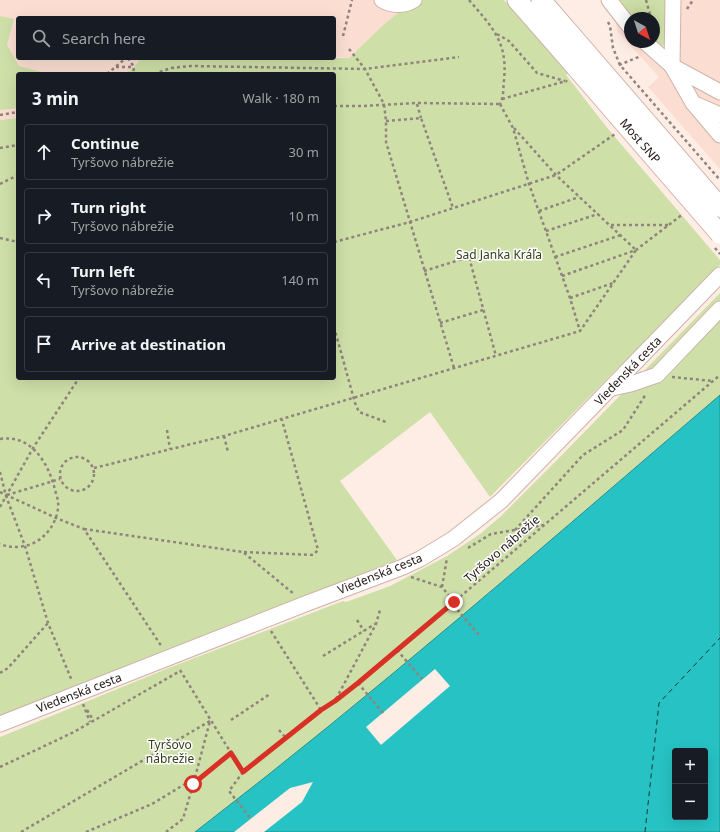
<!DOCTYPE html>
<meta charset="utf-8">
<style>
:root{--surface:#171b24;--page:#242831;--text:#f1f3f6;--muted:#9ea1a6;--line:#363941}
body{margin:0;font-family:"Noto Sans",sans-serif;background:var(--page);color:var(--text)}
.controls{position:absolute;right:12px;bottom:12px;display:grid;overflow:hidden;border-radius:4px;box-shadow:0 4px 16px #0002}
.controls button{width:36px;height:36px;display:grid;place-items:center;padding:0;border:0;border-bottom:1px solid var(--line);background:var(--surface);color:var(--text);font:20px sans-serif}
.compass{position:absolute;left:624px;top:12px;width:36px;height:36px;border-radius:50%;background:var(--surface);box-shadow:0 4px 16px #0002;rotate:141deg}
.stop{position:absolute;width:12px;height:12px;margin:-9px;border:3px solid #d93025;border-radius:50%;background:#fff}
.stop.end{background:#d93025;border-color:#fff;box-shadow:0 1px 4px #0008}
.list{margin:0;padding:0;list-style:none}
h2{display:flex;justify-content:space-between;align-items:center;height:52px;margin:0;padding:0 16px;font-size:17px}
h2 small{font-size:13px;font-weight:400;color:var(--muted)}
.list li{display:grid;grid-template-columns:26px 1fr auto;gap:12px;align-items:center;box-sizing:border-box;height:56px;margin:0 8px 8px;padding:0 8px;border:1px solid var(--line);border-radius:4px}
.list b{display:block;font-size:15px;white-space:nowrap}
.list p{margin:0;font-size:13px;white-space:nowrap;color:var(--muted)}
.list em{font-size:13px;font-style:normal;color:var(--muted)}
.icon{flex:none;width:22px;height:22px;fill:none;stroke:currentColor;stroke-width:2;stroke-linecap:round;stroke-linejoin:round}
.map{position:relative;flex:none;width:720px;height:832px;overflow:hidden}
.search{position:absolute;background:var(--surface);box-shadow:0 4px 16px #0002;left:16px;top:16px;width:320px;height:44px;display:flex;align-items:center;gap:10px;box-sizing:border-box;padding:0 14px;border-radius:4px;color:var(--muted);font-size:15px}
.panel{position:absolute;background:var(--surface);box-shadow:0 4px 16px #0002;left:16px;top:72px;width:320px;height:308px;border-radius:4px}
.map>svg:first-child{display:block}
</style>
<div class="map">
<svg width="720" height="832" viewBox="0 0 720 832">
<rect width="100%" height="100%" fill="#feede5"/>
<g fill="#fbded1" fill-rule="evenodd">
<path d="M0,0H421L382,26L349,58L334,57V18H18V58H141L134,67L125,74H18V118L0,120Z"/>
<path d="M600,0H720V169L648,87L659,77L618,32L615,19ZM630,18H654V42H630Z"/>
</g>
<g fill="#cee0a8">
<path d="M421,0H504L569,73L566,75L609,130L720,260V265L490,497L430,412L340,481L397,560L0,716V120L18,118V378H334V74H125L134,67L141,58H349L382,26L398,13Z"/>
<path d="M618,0H667L665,44L662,46H659L654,42V18H633Z"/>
<path d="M0,16L14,19L7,45L19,66L49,74H18V108L0,110Z"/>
<path d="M720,293V395L411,659L268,776L195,832H0V737L171,667L343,601L346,602L390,586L447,556L480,534L500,517L559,458Z"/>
</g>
<path fill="#27c2c4" stroke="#258e8f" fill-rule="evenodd" d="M720,395V832H195C376,693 547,543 720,395ZM675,751H705V817H675Z"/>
<g fill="#feede5">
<path d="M435,669L450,686L381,745L366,727Z"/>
<path d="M313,782L302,802L264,832H234L290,788Z"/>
</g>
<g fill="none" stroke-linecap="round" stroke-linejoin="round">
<path stroke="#1d3535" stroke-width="1" stroke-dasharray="5 4" stroke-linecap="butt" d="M645,832L659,703L720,638"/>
<g stroke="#ceb3a8" stroke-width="17">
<g id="minor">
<path d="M382,0C392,6 404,6 414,0"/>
<path d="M609,0L630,27"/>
<path d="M673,0L672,66L693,103L720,135"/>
<path d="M645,42L672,66L720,92"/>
<path d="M697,105L720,115"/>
<path d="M612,388L631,384L657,375L720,309"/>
<path d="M0,724L305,604L403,567L420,559L453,539L501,501L720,275"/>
</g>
</g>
<g stroke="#ceb3a8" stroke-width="21">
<g id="major">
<path d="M517,0L560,49"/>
<path d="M541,0L573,37"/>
</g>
</g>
<g stroke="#91837d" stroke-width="2.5" stroke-dasharray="3 3" stroke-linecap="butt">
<path d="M469,0C492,27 508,42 504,80C503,88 504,97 500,104"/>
<path d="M646,0L651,18"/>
<path d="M687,9L693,0"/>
<path d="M608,22L610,26L613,48L620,65L720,180"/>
<path d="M654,26L656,33"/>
<path d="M497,34L509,41L537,73L565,81"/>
<path d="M343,36L352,0"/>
<path d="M349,49L365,69L384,104L386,121V142L454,368"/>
<path d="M128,58L134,67L133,74"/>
<path d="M619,65L641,56"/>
<path d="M116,67H134"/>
<path d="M107,74L126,58"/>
<path d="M154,74L171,68L191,66L365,69L459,57"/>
<path d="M502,99L566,81L567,82"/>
<path d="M417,104L421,118"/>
<path d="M500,104L513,128L529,184L570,298L580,331"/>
<path d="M334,106H362L417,103L500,104"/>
<path d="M0,115L18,112"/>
<path d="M386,121L421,118L453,208"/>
<path d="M514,128L556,175L636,250"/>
<path d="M0,148L18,145"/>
<path d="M0,184L18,175"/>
<path d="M539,211L579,197"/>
<path d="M611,225H668"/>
<path d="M546,231L598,214"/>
<path d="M0,238L18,242"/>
<path d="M334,242L410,222L556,175L615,134"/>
<path d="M715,248L720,254"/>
<path d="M555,257L621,235"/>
<path d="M424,271L469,257L496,356"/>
<path d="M562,276L636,250L683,214"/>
<path d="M570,298L613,283"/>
<path d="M440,323L483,310"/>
<path d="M334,327L355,403L359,412L386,422"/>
<path d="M672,377L713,381"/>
<path d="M167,430L170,449"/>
<path d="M224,436L228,452"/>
<path d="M0,439C30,434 47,461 54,486C55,491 57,496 58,501C60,521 44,543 24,546C16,548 8,547 0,544"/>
<circle cx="77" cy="474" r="17"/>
<path d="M94,468L224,436L580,331L636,250"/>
<path d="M0,472L6,496L25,546L48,623L72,681"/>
<path d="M0,492L56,518L84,529L162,647"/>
<path d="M7,495L60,479"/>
<path d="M0,507L33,448L79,378"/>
<path d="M84,529L243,552L294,594"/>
<path d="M515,530L583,455L623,430L646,394"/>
<path d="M468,548L491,534L544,525"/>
<path d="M244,552L313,555L318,550L282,420"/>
<path d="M411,577L442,587L454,602L459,612L479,635"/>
<path d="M442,587L447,558"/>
<path d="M357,620L364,631"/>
<path d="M271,631L321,710"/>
<path d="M397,650L422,679"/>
<path d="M323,656L375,624"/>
<path d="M180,670L231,753"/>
<path d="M0,673L8,668L48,623"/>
<path d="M358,683L383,713"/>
<path d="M336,699L376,624L380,610"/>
<path d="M83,704L90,722"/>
<path d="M87,710L93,720"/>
<path d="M231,720L270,694"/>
<path d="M279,730L286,738"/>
<path d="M0,767L74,732L180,671"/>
<path d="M243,772L229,791L251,819"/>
<path d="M21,832L210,721"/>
<path d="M86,832L152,804L185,784L193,785L210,721"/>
<path d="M166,832L183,819L193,785L231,753L243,772L321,710L335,701L454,602L720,375"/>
</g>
<use href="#minor" stroke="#fff" stroke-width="15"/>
<use href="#major" stroke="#fff" stroke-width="19"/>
<g stroke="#ceb3a8" stroke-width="21" stroke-linecap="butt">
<g id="major-bridge">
<path d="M573,37L720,207"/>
<path d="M560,49L720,234"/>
</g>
</g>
<use href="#major-bridge" stroke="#fff" stroke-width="19"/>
</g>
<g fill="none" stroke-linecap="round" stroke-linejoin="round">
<path stroke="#d93025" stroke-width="5" d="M193,784L231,753L243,772L321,710L335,701L358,683L454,602"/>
</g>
<g text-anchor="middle" stroke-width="3" stroke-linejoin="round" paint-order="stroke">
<g font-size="12" fill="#201612" stroke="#fefefe">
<text transform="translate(640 141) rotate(49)" y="4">Most SNP</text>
<text transform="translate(628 371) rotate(-46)" y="4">Viedenská cesta</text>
<text transform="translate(502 549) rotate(-41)" y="4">Tyršovo nábrežie</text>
<text transform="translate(380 574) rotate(-22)" y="4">Viedenská cesta</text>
<text transform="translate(79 693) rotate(-21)" y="4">Viedenská cesta</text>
</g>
<g font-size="12" fill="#343f19" stroke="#fefefe">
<text x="499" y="259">Sad Janka Kráľa</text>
<text x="170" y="749">Tyršovo<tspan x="170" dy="14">nábrežie</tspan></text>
</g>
</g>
</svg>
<div class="controls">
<button>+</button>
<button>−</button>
</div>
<svg class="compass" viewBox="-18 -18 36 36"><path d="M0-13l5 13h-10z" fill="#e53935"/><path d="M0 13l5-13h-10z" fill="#9ea1a6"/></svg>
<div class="stop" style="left:193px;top:784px"></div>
<div class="stop end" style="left:454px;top:602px"></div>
<div class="search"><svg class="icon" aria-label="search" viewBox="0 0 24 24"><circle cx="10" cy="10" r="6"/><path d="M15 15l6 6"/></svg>Search here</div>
<section class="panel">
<h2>3 min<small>Walk · 180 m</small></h2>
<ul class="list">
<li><svg class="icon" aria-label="ahead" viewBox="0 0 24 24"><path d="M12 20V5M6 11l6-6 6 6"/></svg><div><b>Continue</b><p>Tyršovo nábrežie</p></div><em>30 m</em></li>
<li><svg class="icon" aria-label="right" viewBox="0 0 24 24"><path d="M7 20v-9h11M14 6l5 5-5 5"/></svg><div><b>Turn right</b><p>Tyršovo nábrežie</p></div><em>10 m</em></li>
<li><svg class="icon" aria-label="left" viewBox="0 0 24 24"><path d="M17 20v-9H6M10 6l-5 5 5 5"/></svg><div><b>Turn left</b><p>Tyršovo nábrežie</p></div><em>140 m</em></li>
<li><svg class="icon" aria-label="arrive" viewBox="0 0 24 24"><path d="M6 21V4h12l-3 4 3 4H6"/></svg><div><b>Arrive at destination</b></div></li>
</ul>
</section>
</div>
